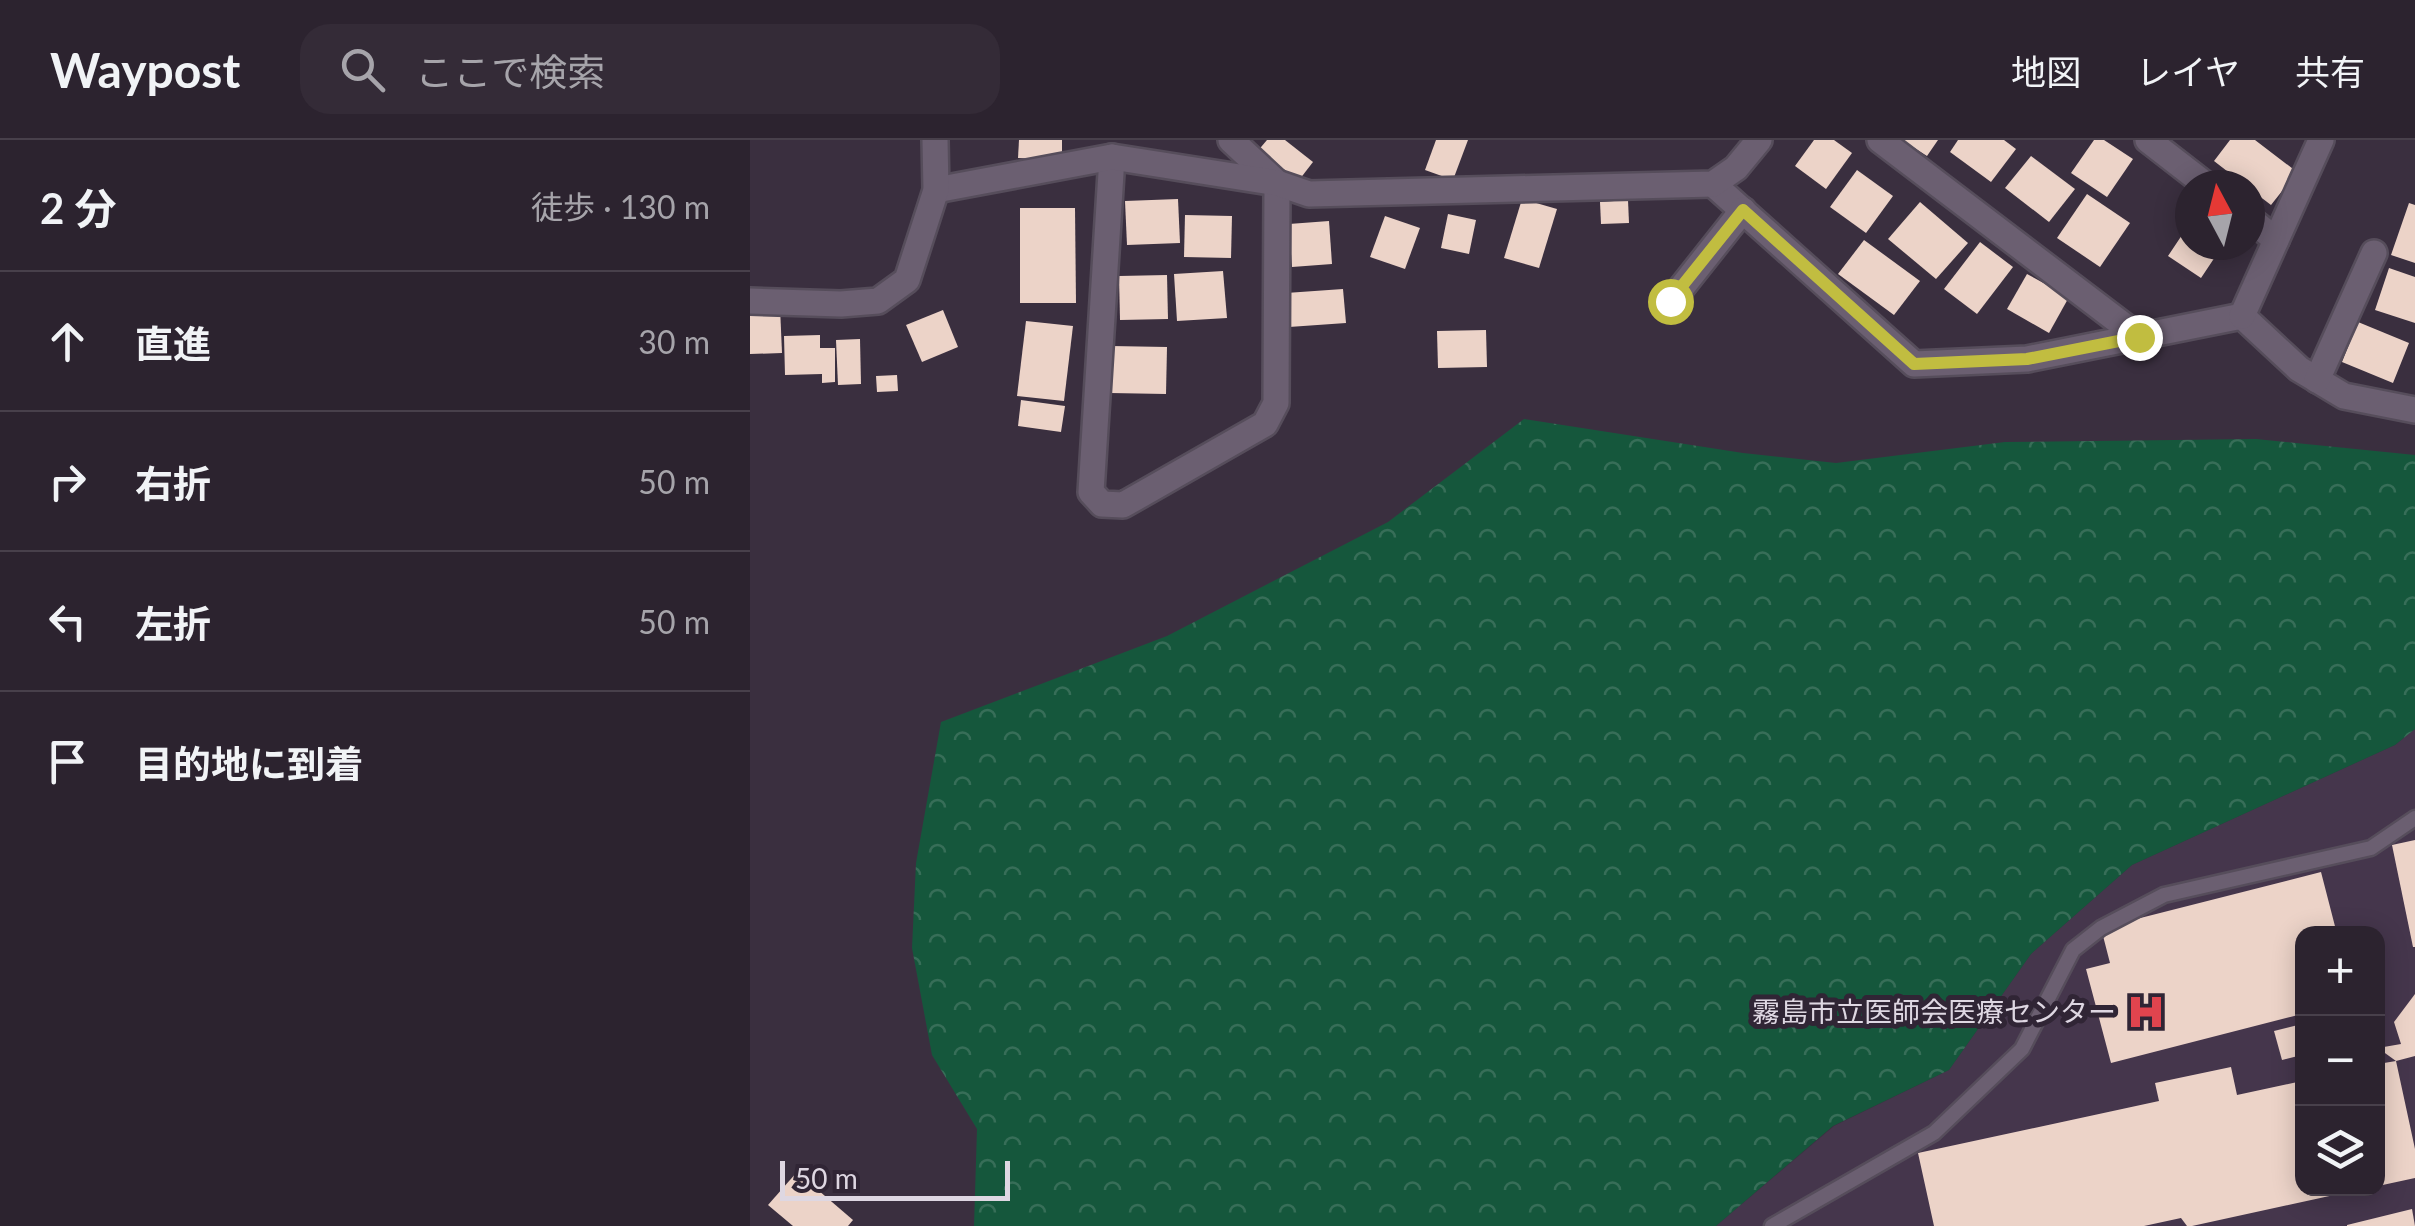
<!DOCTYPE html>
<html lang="ja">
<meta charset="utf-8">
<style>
:root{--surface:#2c232f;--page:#342b37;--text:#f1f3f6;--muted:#a6a4aa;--line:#48404b}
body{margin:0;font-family:Lato,"Noto Sans JP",sans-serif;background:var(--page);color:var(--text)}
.controls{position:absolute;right:30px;bottom:30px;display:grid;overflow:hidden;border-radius:20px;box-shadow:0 5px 25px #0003}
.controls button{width:90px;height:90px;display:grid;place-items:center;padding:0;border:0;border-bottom:2px solid var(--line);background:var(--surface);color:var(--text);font:50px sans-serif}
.compass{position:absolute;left:1425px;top:30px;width:90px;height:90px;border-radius:50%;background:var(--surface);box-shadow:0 5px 25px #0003;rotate:353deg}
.scale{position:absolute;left:30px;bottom:25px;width:230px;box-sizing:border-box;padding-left:10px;border:5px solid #ded7e2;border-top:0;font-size:28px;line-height:35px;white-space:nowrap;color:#ded7e2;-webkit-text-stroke:8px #302535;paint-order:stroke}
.stop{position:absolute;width:30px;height:30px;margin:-22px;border:8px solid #c1bd40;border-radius:50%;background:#fff}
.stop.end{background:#c1bd40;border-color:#fff;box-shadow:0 2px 10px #0008}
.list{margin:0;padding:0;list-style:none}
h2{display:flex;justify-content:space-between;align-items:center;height:130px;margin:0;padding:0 40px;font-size:42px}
h2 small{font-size:32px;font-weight:400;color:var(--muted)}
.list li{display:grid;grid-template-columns:65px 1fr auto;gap:30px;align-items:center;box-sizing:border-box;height:140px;padding:0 40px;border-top:2px solid var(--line)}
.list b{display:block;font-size:38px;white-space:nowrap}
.list em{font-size:32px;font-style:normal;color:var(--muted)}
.icon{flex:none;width:55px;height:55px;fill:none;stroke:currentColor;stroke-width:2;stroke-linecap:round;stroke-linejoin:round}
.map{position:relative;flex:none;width:1665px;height:1086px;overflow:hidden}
header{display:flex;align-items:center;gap:60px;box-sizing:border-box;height:140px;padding:0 50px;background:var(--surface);border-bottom:2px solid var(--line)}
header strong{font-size:48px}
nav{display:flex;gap:55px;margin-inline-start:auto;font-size:35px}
.search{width:700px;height:90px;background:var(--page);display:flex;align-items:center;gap:25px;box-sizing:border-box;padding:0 35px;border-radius:30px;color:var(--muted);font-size:38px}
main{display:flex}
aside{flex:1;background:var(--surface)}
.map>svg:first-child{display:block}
</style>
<header>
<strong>Waypost</strong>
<div class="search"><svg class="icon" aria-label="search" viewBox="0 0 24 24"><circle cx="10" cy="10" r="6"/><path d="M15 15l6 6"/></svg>ここで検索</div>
<nav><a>地図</a><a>レイヤ</a><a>共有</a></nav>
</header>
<main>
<aside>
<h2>2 分<small>徒歩 · 130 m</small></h2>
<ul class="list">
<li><svg class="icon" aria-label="ahead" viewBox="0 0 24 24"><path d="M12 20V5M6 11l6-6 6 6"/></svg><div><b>直進</b></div><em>30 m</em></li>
<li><svg class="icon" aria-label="right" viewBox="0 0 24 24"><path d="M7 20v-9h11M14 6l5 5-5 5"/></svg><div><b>右折</b></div><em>50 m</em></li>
<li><svg class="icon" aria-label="left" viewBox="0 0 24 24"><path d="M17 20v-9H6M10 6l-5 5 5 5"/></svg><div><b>左折</b></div><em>50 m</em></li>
<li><svg class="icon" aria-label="arrive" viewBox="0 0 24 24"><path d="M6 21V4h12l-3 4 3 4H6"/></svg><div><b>目的地に到着</b></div></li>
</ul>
</aside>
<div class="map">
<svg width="1665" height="1086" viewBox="0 0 1665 1086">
<defs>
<pattern id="forest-crowns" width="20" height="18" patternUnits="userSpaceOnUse" patternTransform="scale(2.5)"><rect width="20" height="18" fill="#15573c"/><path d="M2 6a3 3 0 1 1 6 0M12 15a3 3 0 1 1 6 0" fill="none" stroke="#376e58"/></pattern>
</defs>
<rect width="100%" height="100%" fill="#3a2f3f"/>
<path fill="#45364c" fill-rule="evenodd" d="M1665,589V1086H966L1084,986L1199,930L1281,814L1382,725L1645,605ZM1552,794H1628V1048H1552Z"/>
<path fill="url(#forest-crowns)" d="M774,279L993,313L1086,323L1255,302L1506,299L1665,315V589L1645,605L1382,725L1281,814L1199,930L1083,986L966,1086H224L227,989L182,915L162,808L166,723L191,582L417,496L638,382Z"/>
<g fill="#ecd3c8">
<path d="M269,0H312V20L268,18Z"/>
<path d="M517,0H535L563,22L546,44L506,13Z"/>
<path d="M686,0H718L703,40L675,30Z"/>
<path d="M1064,0H1084L1102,13L1076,49L1045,26Z"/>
<path d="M1152,0H1188L1177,16Z"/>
<path d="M1208,0H1254L1266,9L1241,42L1200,12Z"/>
<path d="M1344,0H1354L1383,19L1357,57L1321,33Z"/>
<path d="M1480,0H1505L1547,32L1521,65L1500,49V45H1495L1464,21Z"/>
<path d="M1281,16L1325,49L1299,82L1255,48Z"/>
<path d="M1107,30L1143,56L1116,93L1080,67Z"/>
<path d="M1337,54L1380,83L1350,127L1307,98Z"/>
<path d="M428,59L430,103L377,105L375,61Z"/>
<path d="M772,59L807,69L789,128L754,118Z"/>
<path d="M878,60L879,83L851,84L850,62Z"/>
<path d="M1170,62L1218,103L1186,139L1138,99Z"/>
<path d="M1659,63L1665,65V123L1641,115Z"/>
<path d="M270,68H325L326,163H270Z"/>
<path d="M698,74L726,80L719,114L691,108Z"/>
<path d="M435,75L482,76L481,118L434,117Z"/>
<path d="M635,76L670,88L655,129L620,117Z"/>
<path d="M579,81L582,124L542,127L539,84Z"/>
<path d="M1440,83V105H1473L1451,138L1418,116Z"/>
<path d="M1114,100L1170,141L1144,175L1088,134Z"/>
<path d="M1230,102L1263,127L1227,174L1194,149Z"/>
<path d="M1639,128L1665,137V183L1625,170Z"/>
<path d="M473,131L477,178L427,181L424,134Z"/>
<path d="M1277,134L1319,157L1299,193L1257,169Z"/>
<path d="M417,135L418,179L370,180L369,136Z"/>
<path d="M593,149L596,183L539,187L536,153Z"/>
<path d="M30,167L32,213L0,214V168Z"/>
<path d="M193,170L208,207L172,222L156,185Z"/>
<path d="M276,181L323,186L314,261L267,256Z"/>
<path d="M1608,182L1659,203L1643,243L1592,222Z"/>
<path d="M736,190L737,227L688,228L687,191Z"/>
<path d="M70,195V208H85V242L72,243V234L35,235L34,196Z"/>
<path d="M110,199L111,244L88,245L86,200Z"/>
<path d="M361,206L417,207L416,254L360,253Z"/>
<path d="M147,235L148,251L127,252L126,236Z"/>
<path d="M271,260L315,266L311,292L268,286Z"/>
<path d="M1665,700V807H1663L1642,705Z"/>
<path d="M1571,732L1587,794H1552V874L1361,923L1336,829L1360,823L1351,788Z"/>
<path d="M1665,854V916L1646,921L1665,1009V1038L1628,1046V924L1646,921L1628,908L1651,904L1644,882Z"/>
<path d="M1552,884V915L1532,920L1524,891Z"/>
<path d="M1481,927L1487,955L1552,941V1048L1607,1050L1442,1086H1437L1431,1078L1394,1086H1184L1168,1013L1409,961L1405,943Z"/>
<path d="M47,1032L103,1080L98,1086H43L18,1065Z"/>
<path d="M1662,1069L1665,1086H1597V1085Z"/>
</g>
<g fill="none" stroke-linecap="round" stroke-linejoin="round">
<g stroke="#564d5b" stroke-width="19">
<path id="lane" d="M1022,1086L1184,993L1272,909L1323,810L1351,788L1414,755L1621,708L1665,678"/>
</g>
<g stroke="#564d5b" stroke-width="30">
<g id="street">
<path d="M1130,0L1389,197"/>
<path d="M1398,0L1456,45"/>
<path d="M362,17L341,352L352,364L373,365L515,284L526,263L527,43L481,0"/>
<path d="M963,44L1164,224L1277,219L1492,176L1549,229L1594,256L1665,270"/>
<path d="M186,50L362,17L527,43L559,54L963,44L986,28L1009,0"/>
<path d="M1500,79L1526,100"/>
<path d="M0,161L91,164L128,161L157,140L186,50L185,0"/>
<path d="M921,161L993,70"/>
<path d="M1492,176L1571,0"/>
<path d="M1567,240L1624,113"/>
</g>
</g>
<use href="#lane" stroke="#6b5f71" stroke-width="14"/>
<use href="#street" stroke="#6b5f71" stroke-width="25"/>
</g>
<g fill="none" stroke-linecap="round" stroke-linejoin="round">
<path stroke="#c1bd40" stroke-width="12" d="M920,161L993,70L1164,224L1277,219L1389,197"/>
</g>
<defs>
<g id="hospital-bare" transform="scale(3)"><path d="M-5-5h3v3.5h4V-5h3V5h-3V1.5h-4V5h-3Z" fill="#e0444e" stroke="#302535" stroke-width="2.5" paint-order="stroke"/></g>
</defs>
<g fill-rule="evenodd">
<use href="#hospital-bare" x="1396" y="872"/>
</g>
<g text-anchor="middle" stroke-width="10" stroke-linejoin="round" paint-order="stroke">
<g font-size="28" fill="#ded7e2" stroke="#302535" text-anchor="end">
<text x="1366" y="882">霧島市立医師会医療センター</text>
</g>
</g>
</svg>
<div class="controls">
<button>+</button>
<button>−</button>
<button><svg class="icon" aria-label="layers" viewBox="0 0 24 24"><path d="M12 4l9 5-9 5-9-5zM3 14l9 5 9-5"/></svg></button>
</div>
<svg class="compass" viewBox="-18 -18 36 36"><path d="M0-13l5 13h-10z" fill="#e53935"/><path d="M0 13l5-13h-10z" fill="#a6a4aa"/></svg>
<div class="scale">50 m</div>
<div class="stop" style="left:920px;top:161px"></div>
<div class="stop end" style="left:1389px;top:197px"></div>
</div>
</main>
